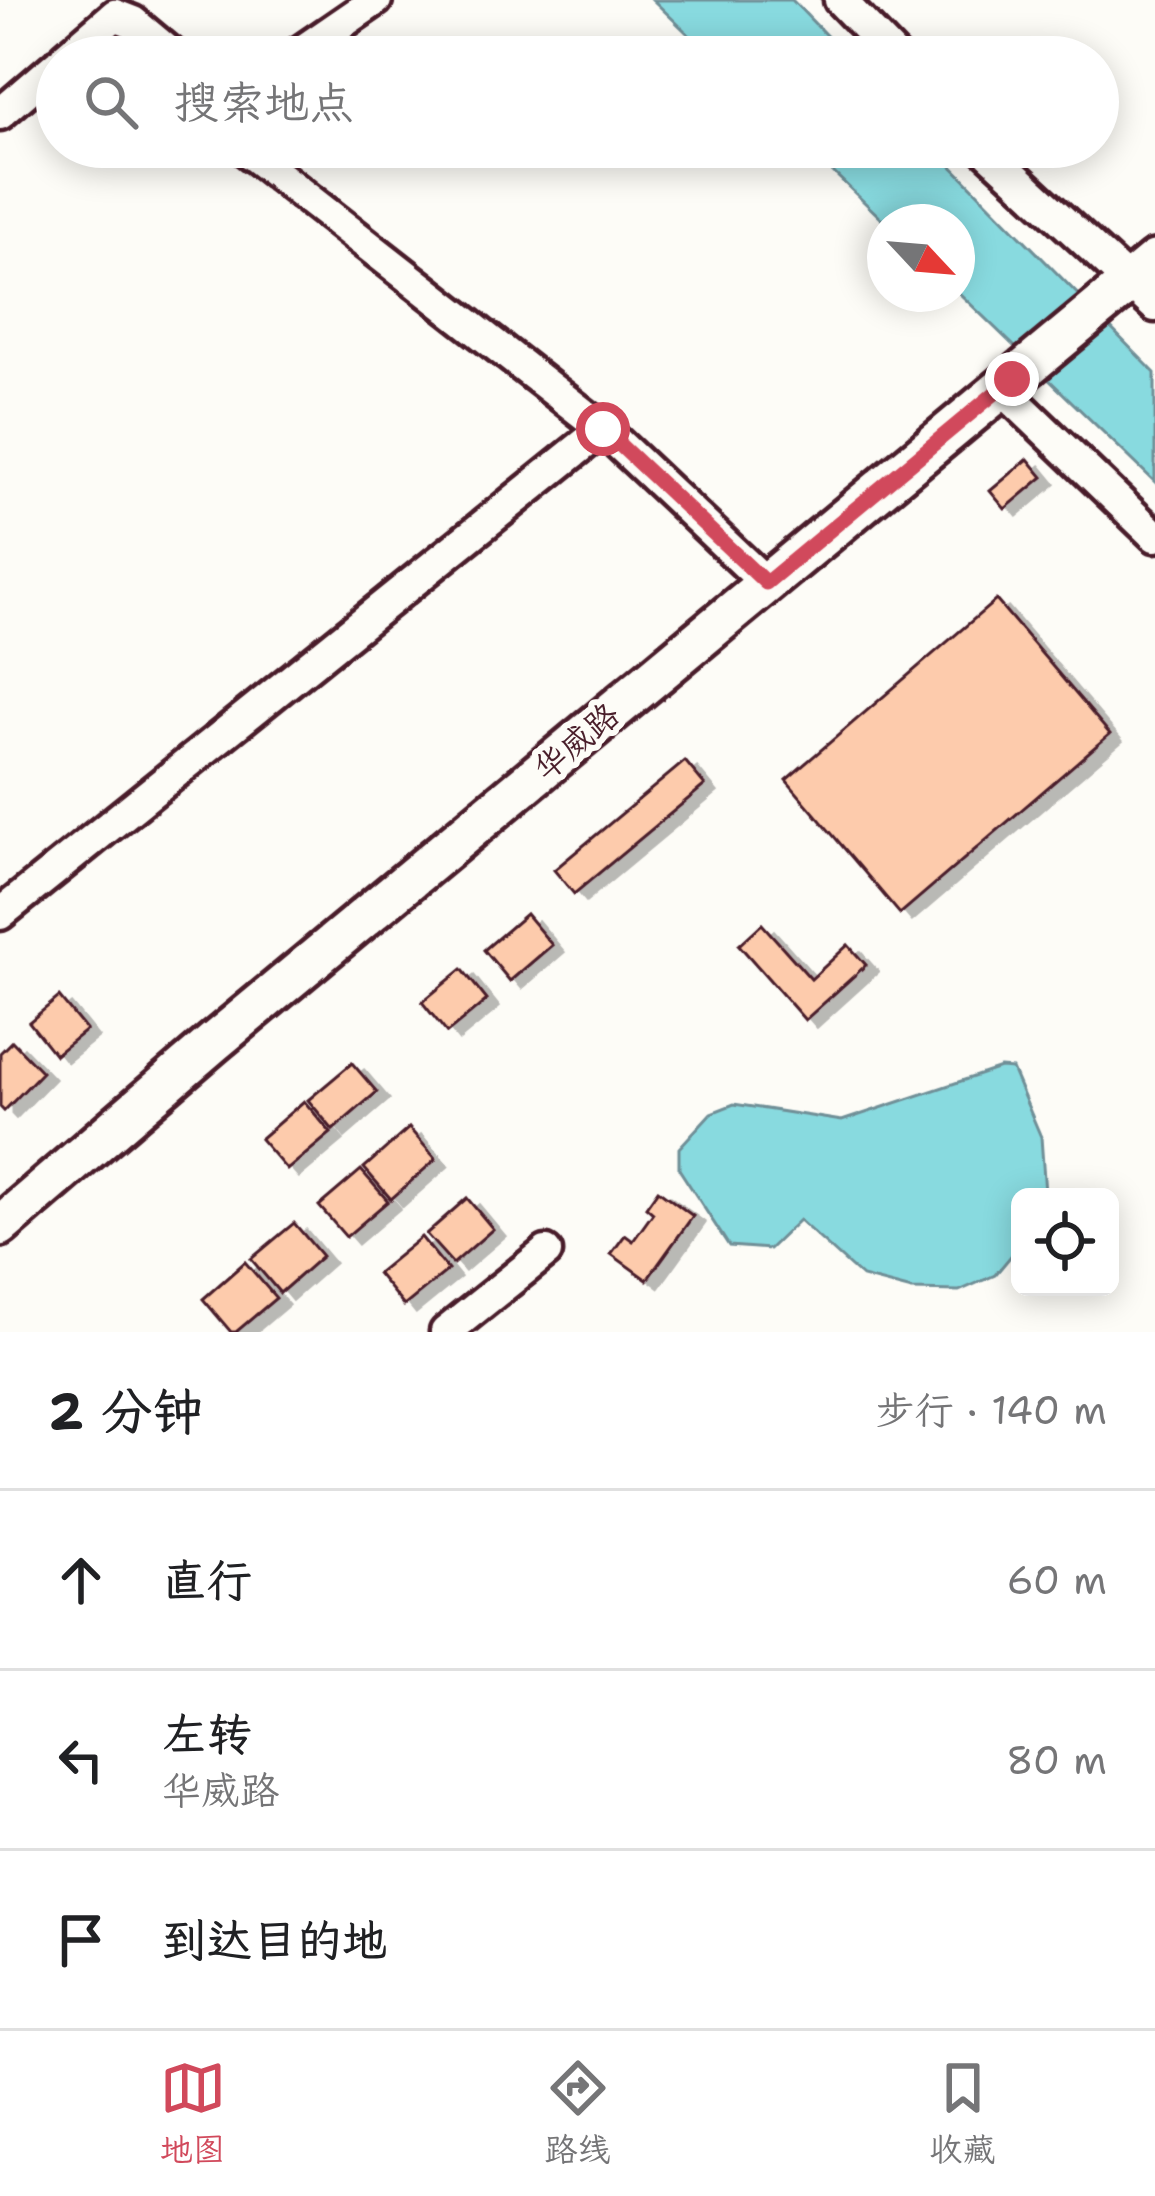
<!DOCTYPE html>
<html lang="zh">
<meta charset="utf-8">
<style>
:root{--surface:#fff;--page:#f2f2f2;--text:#202124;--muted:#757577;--line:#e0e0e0;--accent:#d1495b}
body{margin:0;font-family:"Shantell Sans","LXGW WenKai TC",sans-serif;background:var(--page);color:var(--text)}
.controls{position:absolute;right:36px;bottom:36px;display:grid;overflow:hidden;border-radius:18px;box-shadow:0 6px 30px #0003}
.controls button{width:108px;height:108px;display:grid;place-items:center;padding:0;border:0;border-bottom:3px solid var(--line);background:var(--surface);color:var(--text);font:60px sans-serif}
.compass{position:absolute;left:867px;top:204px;width:108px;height:108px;border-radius:50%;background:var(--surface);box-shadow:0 6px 30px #0003;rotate:116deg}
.stop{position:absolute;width:36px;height:36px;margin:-27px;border:9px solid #d1495b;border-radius:50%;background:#fff}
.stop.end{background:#d1495b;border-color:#fff;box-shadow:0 3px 12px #0008}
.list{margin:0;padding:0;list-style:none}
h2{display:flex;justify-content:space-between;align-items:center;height:156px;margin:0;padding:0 48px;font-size:51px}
h2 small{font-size:39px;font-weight:400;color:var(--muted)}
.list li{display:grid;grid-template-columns:78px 1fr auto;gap:36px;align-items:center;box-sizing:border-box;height:180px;padding:0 48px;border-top:3px solid var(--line)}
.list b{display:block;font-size:45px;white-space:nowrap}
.list p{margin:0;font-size:39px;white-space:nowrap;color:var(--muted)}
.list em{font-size:39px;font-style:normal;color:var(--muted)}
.icon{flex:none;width:66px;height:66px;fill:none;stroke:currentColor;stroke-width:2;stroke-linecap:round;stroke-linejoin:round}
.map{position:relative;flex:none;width:1155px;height:1332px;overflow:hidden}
.search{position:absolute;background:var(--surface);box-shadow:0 6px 30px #0003;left:36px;right:36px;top:36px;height:132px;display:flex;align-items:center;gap:30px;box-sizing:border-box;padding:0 42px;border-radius:66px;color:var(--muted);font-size:45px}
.sheet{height:696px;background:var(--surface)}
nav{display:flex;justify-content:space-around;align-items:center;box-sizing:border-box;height:168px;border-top:3px solid var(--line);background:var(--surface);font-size:33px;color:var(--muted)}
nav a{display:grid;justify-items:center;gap:6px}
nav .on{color:var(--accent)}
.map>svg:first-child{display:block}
</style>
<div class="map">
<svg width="1155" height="1332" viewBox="0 0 1155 1332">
<defs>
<filter id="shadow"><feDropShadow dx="12" dy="7" stdDeviation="0" flood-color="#0004"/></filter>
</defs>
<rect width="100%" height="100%" fill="#fdfcf7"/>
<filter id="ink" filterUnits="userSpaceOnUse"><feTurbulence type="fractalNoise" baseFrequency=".00833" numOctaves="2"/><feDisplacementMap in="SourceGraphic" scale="24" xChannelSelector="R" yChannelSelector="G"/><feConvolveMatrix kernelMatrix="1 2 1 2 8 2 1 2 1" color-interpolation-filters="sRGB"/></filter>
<g filter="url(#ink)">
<g fill="#88dadf" stroke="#6f8f97" stroke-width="3">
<path d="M653,0H792L847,57H712Z"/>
<path d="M807,147H933L1155,373V482L957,291V222H885Z"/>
<path d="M1000,1068L1012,1069L1041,1137L1045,1193L1044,1197H1020V1245L995,1275L959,1291L912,1290L862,1277L799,1220L769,1249L729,1246L679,1169V1148L711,1113L734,1104L842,1121Z"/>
</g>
<g fill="#fdcbac" stroke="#4a1f2b" stroke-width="3" filter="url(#shadow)">
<path d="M1028,459L1043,477L1005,509L990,491Z"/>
<path d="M996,600L1110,734L900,914L786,780Z"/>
<path d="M685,761L705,785L574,894L554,870Z"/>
<path d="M526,914L552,945L510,981L484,950Z"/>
<path d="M762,924L811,979L848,945L866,965L805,1020L739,945Z"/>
<path d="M462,969L487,1000L447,1033L422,1002Z"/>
<path d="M59,997L86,1030L55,1055L29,1022Z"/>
<path d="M12,1041L42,1072L4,1111L0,1107V1053Z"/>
<path d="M352,1063L377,1092L333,1130L308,1100Z"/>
<path d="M304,1101L331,1133L287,1170L260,1139Z"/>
<path d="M409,1128L436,1159L391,1199L364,1168Z"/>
<path d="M361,1170L388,1201L346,1237L319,1206Z"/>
<path d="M658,1190L693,1216L647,1280L611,1254L625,1235L633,1241L653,1213L646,1207Z"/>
<path d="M467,1198L493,1229L453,1264L426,1234Z"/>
<path d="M294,1223L322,1256L280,1293L251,1259Z"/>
<path d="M421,1237L448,1270L404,1306L377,1273Z"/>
<path d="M245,1262L276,1298L236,1332H231L203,1299Z"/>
</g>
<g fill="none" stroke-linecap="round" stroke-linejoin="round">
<g stroke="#4a1f2b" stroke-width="39">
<g id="minor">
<path d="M840,0L895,57"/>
<path d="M66,57L115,15L133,22L175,57"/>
<path d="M293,57L376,0"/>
<path d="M0,114L57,65"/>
<path d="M242,147L603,429L766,583"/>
<path d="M983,147L1155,306"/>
<path d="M1001,388L1155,536"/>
<path d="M0,914L603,429"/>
<path d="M446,1332L546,1252"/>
</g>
</g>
<g stroke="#4a1f2b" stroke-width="48">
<path id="major" d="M0,1226L213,1043L1155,261"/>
</g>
<use href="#minor" stroke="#fdfcf7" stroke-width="30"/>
<use href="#major" stroke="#fdfcf7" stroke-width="39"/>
</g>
</g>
<g fill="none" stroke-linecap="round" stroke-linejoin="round" filter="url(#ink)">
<path stroke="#d1495b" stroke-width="15" d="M603,429L766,583L1012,379"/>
</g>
<g text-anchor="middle" stroke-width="12" stroke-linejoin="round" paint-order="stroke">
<g font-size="33" fill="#4a1f2b" stroke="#fdfcf7">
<text transform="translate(576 741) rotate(-40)" y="12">华威路</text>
</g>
</g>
</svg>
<div class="controls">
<button><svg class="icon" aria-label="locate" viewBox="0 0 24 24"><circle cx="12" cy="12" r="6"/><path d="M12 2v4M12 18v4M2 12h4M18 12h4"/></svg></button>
</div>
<svg class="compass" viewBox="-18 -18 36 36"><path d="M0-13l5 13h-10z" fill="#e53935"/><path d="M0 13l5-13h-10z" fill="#757577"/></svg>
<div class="stop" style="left:603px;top:429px"></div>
<div class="stop end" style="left:1012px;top:379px"></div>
<div class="search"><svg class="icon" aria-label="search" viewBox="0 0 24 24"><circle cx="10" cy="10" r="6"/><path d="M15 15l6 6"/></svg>搜索地点</div>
</div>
<section class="sheet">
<h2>2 分钟<small>步行 · 140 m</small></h2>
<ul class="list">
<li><svg class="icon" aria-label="ahead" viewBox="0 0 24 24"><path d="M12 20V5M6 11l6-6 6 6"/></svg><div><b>直行</b></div><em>60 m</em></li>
<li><svg class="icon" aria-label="left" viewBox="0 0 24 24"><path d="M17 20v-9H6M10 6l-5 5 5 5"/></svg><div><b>左转</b><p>华威路</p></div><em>80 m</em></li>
<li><svg class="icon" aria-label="arrive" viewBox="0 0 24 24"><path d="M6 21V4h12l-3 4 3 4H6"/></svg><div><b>到达目的地</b></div></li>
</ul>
</section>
<nav>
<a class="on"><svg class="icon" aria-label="map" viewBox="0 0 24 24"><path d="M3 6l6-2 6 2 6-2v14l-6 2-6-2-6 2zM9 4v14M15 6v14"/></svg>地图</a>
<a><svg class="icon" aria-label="directions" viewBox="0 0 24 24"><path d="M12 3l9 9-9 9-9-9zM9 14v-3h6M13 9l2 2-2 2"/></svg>路线</a>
<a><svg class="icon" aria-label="saved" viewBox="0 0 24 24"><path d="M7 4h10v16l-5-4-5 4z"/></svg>收藏</a>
</nav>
